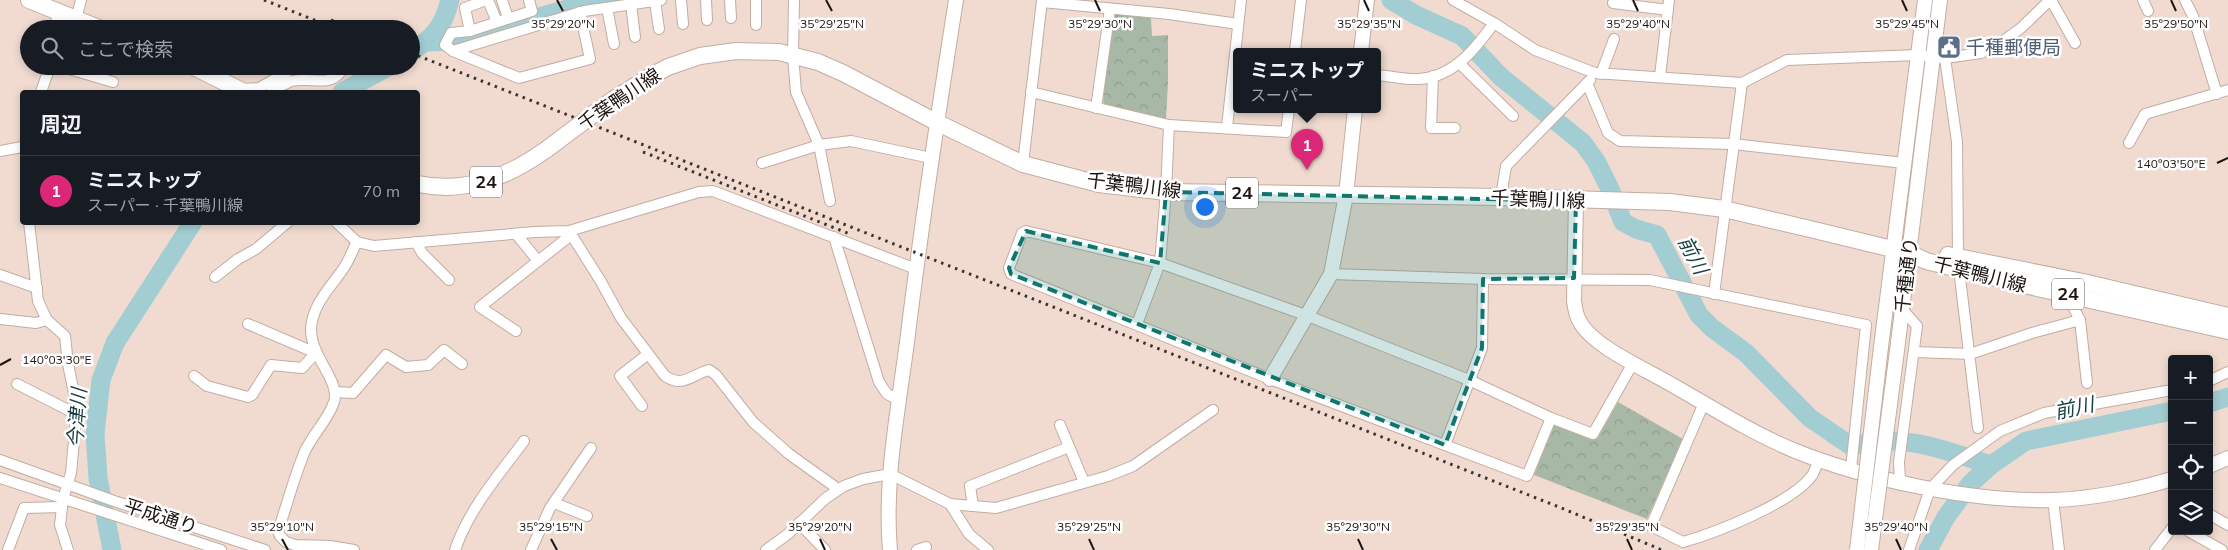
<!DOCTYPE html>
<html lang="ja">
<meta charset="utf-8">
<style>
:root{--surface:#171b24;--page:#20242c;--text:#f1f3f6;--muted:#9ea1a6;--line:#363941;--accent:#db2777}
body{margin:0;font-family:Mulish,"Noto Sans JP",sans-serif;background:var(--page);color:var(--text)}
.controls{position:absolute;right:15px;bottom:15px;display:grid;overflow:hidden;border-radius:5px;box-shadow:0 2px 8px #0003}
.controls button{width:45px;height:45px;display:grid;place-items:center;padding:0;border:0;border-bottom:1px solid var(--line);background:var(--surface);color:var(--text);font:25px sans-serif}
.you{position:absolute;left:1204px;top:206px;width:18px;height:18px;margin:-12px;border:4px solid #fff;border-radius:50%;background:#1a73e8;box-shadow:0 0 0 8px #1a73e833}
.badge{display:grid;place-items:center;width:32px;height:32px;border-radius:50%;background:var(--accent);color:#fff;font-size:16px;font-weight:700}
.pin{position:absolute;translate:-50% -41px;filter:drop-shadow(0 1px 2px #0008)}
.pin::after{content:'';position:absolute;top:26px;width:18px;height:15px;background:inherit;clip-path:polygon(0 0,100% 0,50% 100%)}
.popup{position:absolute;left:1233px;top:48px;width:148px;height:65px;box-sizing:border-box;display:grid;place-content:center;border-radius:5px;background:var(--surface);filter:drop-shadow(0 1px 4px #0005);font-size:16px;white-space:nowrap;color:var(--muted)}
.popup b{font-size:19px;color:var(--text)}
.popup::after{content:'';position:absolute;left:50%;top:100%;margin-left:-10px;border:10px solid transparent;border-top-color:var(--surface)}
.list{margin:0;padding:0;list-style:none}
h2{display:flex;justify-content:space-between;align-items:center;height:65px;margin:0;padding:0 20px;font-size:21px}
h2 small{font-size:16px;font-weight:400;color:var(--muted)}
.list li{display:grid;grid-template-columns:32px 1fr auto;gap:15px;align-items:center;box-sizing:border-box;height:70px;padding:0 20px;border-top:1px solid var(--line)}
.list b{display:block;font-size:19px;white-space:nowrap}
.list p{margin:0;font-size:16px;white-space:nowrap;color:var(--muted)}
.list em{font-size:16px;font-style:normal;color:var(--muted)}
.icon{flex:none;width:28px;height:28px;fill:none;stroke:currentColor;stroke-width:2;stroke-linecap:round;stroke-linejoin:round}
.map{position:relative;flex:none;width:2228px;height:550px;overflow:hidden}
.search{position:absolute;background:var(--surface);box-shadow:0 2px 8px #0003;left:20px;top:20px;width:400px;height:55px;display:flex;align-items:center;gap:12px;box-sizing:border-box;padding:0 18px;border-radius:28px;color:var(--muted);font-size:19px}
.panel{position:absolute;background:var(--surface);box-shadow:0 2px 8px #0003;left:20px;top:90px;width:400px;height:135px;border-radius:5px}
.map>svg:first-child{display:block}
</style>
<div class="map">
<svg width="2228" height="550" viewBox="0 0 2228 550">
<defs>
<pattern id="park-crowns" width="20" height="18" patternUnits="userSpaceOnUse" patternTransform="scale(1.25)"><rect width="20" height="18" fill="#a8b8a7"/><path d="M2 6a3 3 0 1 1 6 0M12 15a3 3 0 1 1 6 0" fill="none" stroke="#909d8f"/></pattern>
</defs>
<rect width="100%" height="100%" fill="#f1dbd0"/>
<g fill="url(#park-crowns)">
<path d="M1117,14L1151,18L1152,36L1168,35V83L1166,118L1162,119L1105,105L1103,101L1112,17Z"/>
<path d="M1618,402L1683,439L1647,519L1534,475L1554,425L1557,424L1597,439Z"/>
</g>
<g fill="none" stroke-linecap="round" stroke-linejoin="round">
<g stroke="#a2cdd2" stroke-width="19">
<path d="M1391,0L1416,15L1462,36L1501,77L1583,143L1596,161L1610,189L1623,222L1636,229L1657,235L1699,315L1712,328L1746,353L1810,418L1851,446C1862,444 1874,441 1885,441C1921,440 1957,454 1991,465"/>
<path d="M427,42L457,41L581,5L612,0"/>
<path d="M411,52C434,37 443,27 450,0"/>
<path d="M342,92L390,66"/>
<path d="M2209,403L2228,397"/>
<path d="M112,550L98,478L95,434L101,380L115,343L193,222"/>
<path d="M1928,550L1946,517L1970,484L1991,465L2026,441L2172,411"/>
</g>
<g stroke="#c2ada3" stroke-width="12">
<g id="street">
<path d="M488,0L497,22"/>
<path d="M502,0L508,18"/>
<path d="M529,0L532,11L470,31L451,33L445,45L453,51L519,78L590,59L580,12"/>
<path d="M681,0L683,24"/>
<path d="M706,0L707,20"/>
<path d="M730,0L731,18"/>
<path d="M756,0V25"/>
<path d="M794,0L793,56L796,92L819,145L830,201"/>
<path d="M1453,0L1494,23L1535,50L1595,73L1742,83L1787,60L1918,55L1945,58L1981,53L1999,44L2021,28L2050,0"/>
<path d="M2051,0L2075,43"/>
<path d="M2143,0L2148,11"/>
<path d="M2185,0L2193,16L2217,94"/>
<path d="M655,1L659,29"/>
<path d="M1042,2L1169,14L1238,24"/>
<path d="M1613,3L1668,10"/>
<path d="M631,4L635,37"/>
<path d="M607,8L614,44"/>
<path d="M76,19L81,0"/>
<path d="M55,29L58,11"/>
<path d="M470,31L465,8L486,0"/>
<path d="M453,51L584,11L661,0"/>
<path d="M1295,51L1301,0"/>
<path d="M1945,58L1957,142L1958,257"/>
<path d="M1459,63L1513,116"/>
<path d="M59,66L113,82"/>
<path d="M1601,74L1614,39"/>
<path d="M1377,75C1391,76 1406,80 1419,79C1454,77 1476,48 1494,23"/>
<path d="M1433,76L1431,128H1455"/>
<path d="M1660,76L1669,0"/>
<path d="M1587,83L1608,133L1620,141L1733,144L1904,163"/>
<path d="M239,89L259,88L298,66"/>
<path d="M41,92L50,66"/>
<path d="M271,92C277,89 285,83 292,81C311,76 334,90 344,66"/>
<path d="M1031,92L1169,125L1286,132L1289,109"/>
<path d="M1096,108L1110,9"/>
<path d="M1227,127L1241,0"/>
<path d="M2129,143L2145,114L2228,90"/>
<path d="M0,151L22,147"/>
<path d="M762,163L819,145L851,141L931,158"/>
<path d="M1023,164L1042,0"/>
<path d="M1501,197L1506,166L1590,80"/>
<path d="M29,222L38,301L47,320L65,336L68,364L77,408L71,473L63,499L60,525L68,550"/>
<path d="M336,222L357,242L374,246L535,232L569,231L699,192L713,191L916,269"/>
<path d="M569,231L600,280L621,318L665,376C683,388 691,375 709,370L716,375L753,422L789,454L838,489"/>
<path d="M517,235L538,261"/>
<path d="M834,237L879,382L887,394L899,400"/>
<path d="M416,242L422,253L449,280"/>
<path d="M1959,269L1978,428"/>
<path d="M1331,274L1483,279L1650,280L1866,325L1851,469"/>
<path d="M0,275L37,288"/>
<path d="M215,277L238,259L256,249L288,222"/>
<path d="M1714,294L1742,83"/>
<path d="M2066,294L2080,320L2087,383"/>
<path d="M0,319L36,323L47,320"/>
<path d="M1137,324L1160,263L1166,192L1169,125"/>
<path d="M516,331L480,307L571,235"/>
<path d="M1915,352L1970,354L2032,333L2080,320"/>
<path d="M194,376L207,386L248,397L252,395L271,365L302,368L316,353L248,324"/>
<path d="M2209,381L2228,372"/>
<path d="M17,384L76,414"/>
<path d="M335,392L353,393L386,355L406,367L428,365L444,350L462,364"/>
<path d="M1704,403L1651,526L1683,542C1715,533 1795,502 1813,474C1815,470 1817,464 1818,460"/>
<path d="M642,406L620,376L648,354"/>
<path d="M1551,418L1527,476L1270,379L1011,274L1009,268L1022,233L1026,231L1160,263L1308,316L1469,380L1551,418L1593,434L1633,363"/>
<path d="M1060,425L1084,482"/>
<path d="M1445,445L1482,348L1483,279"/>
<path d="M0,460L114,501L265,550"/>
<path d="M0,478L221,550"/>
<path d="M1900,481L1899,462L1917,326L1902,309"/>
<path d="M2053,500L2059,550"/>
<path d="M554,503L587,516"/>
<path d="M950,504L969,534L988,550"/>
<path d="M973,506L970,486L1069,447"/>
<path d="M2209,514L2228,525"/>
<path d="M799,523L825,550"/>
<path d="M2188,531L2222,550"/>
<path d="M8,550L24,508L62,507"/>
<path d="M354,550L330,546L295,545L286,542L280,536L278,531C287,505 294,477 305,451C313,434 328,420 334,402C341,381 310,357 311,328C313,304 330,288 343,269C349,261 352,251 357,242"/>
<path d="M455,550C469,509 498,476 524,441"/>
<path d="M531,550L550,508L591,448"/>
<path d="M766,550L788,534L826,498L844,486L863,479L890,474L950,504L996,508L1108,476L1133,466L1213,410"/>
<path d="M917,550L926,547"/>
<path d="M1909,550L1930,489L1953,465L2000,431L2044,413L2172,390"/>
<path d="M2155,550L2172,528"/>
</g>
</g>
<g stroke="#c2ada3" stroke-width="16">
<g id="secondary">
<path d="M1361,51L1367,0"/>
<path d="M1576,201L1574,301C1575,309 1576,316 1580,322C1593,346 1643,368 1667,382C1708,405 1750,432 1793,450C1867,480 1973,502 2053,500C2090,499 2136,490 2172,479"/>
<path d="M1898,343L1940,0"/>
<path d="M1881,347L1925,0"/>
<path d="M1270,379L1331,274L1346,195L1355,109"/>
<path d="M2209,466L2228,458"/>
<path d="M890,550C884,481 898,411 907,342C921,228 938,114 956,0"/>
</g>
</g>
<g stroke="#c2ada3" stroke-width="18">
<g id="primary">
<path d="M29,0L101,29"/>
<path d="M192,66L244,92"/>
<path d="M611,101L651,76L668,67L700,56L736,51L779,52L818,62L843,73L936,122L1023,164L1099,184L1166,192L1501,197L1670,202L1724,209L1810,229L1909,253L1926,261L2020,284L2228,331"/>
<path d="M418,184C466,194 508,177 547,149"/>
<path d="M1948,255L2083,282L2228,316"/>
</g>
</g>
<use href="#street" stroke="#fff" stroke-width="10"/>
<use href="#secondary" stroke="#fff" stroke-width="14"/>
<use href="#primary" stroke="#fff" stroke-width="16"/>
<g stroke="#3d332e" stroke-width="3" stroke-dasharray="2.5 5" stroke-linecap="butt">
<path d="M264,0L337,29"/>
<path d="M331,20L352,29"/>
<path d="M411,53L1559,507L1662,550"/>
<path d="M643,152L850,234"/>
</g>
<g stroke="#c2ada3" stroke-width="16" stroke-linecap="butt">
<g id="secondary-bridge">
<path d="M1857,550L1881,347"/>
<path d="M1871,550L1898,343"/>
</g>
</g>
<g stroke="#c2ada3" stroke-width="18" stroke-linecap="butt">
<path id="primary-bridge" d="M547,149L611,101"/>
</g>
<use href="#secondary-bridge" stroke="#fff" stroke-width="14"/>
<use href="#primary-bridge" stroke="#fff" stroke-width="16"/>
</g>
<path fill="#0f766e" fill-opacity="0.2" stroke="#0f766e" stroke-width="4" stroke-dasharray="10 6" stroke-linejoin="round" d="M1166,192L1576,201L1574,278L1483,279L1482,348L1445,445L1011,274L1009,268L1026,231L1160,263Z"/>
<path fill="none" stroke="#1d1511" stroke-width="2" d="M557,0L563,11M826,0L832,11M1095,0L1100,11M1364,0L1369,11M1633,0L1638,11M1902,0L1907,11M2171,0L2176,11M2217,163L2228,158M0,365L11,359M282,539L288,550M551,539L557,550M820,539L825,550M1089,539L1094,550M1358,539L1363,550M1627,539L1632,550M1896,539L1901,550"/>
<defs>
<g id="civic-square" transform="scale(1.25)"><rect x="-9" y="-9" width="18" height="18" rx="4" fill="#5c6f8a" stroke="#fff"/><path d="M-.6-6.5H3V-4.5H.6V-3L4-1V1h2V6H-6V1h2V-1L-.6-3ZM-1.2 2.5V6h2.4V2.5Z" fill="#fff"/></g>
</defs>
<g fill-rule="evenodd">
<use href="#civic-square" x="1949" y="47"/>
</g>
<g text-anchor="middle" stroke-width="5" stroke-linejoin="round" paint-order="stroke">
<g fill="#fff" stroke="#615b58" stroke-width="1">
<rect x="470" y="166.5" width="32" height="31" rx="4"/>
<rect x="1226" y="177.5" width="32" height="31" rx="4"/>
<rect x="2052" y="278.5" width="32" height="31" rx="4"/>
</g>
<g font-size="18" font-weight="bold" fill="#1d1511">
<text x="486" y="188">24</text>
<text x="1242" y="199">24</text>
<text x="2068" y="300">24</text>
</g>
<g font-size="19" fill="#4e5e75" stroke="#fff" text-anchor="start">
<text x="1966" y="54">千種郵便局</text>
</g>
<g font-size="19" fill="#1d1511" stroke="#fff">
<text transform="translate(619 99) rotate(-34)" y="7">千葉鴨川線</text>
<text transform="translate(1134 185) rotate(7)" y="7">千葉鴨川線</text>
<text transform="translate(1538 199) rotate(2)" y="7">千葉鴨川線</text>
<text transform="translate(1980 274) rotate(14)" y="7">千葉鴨川線</text>
<text transform="translate(1906 275) rotate(-83)" y="7">千種通り</text>
<text transform="translate(161 516) rotate(18)" y="7">平成通り</text>
</g>
<g font-size="20" font-style="italic" fill="#163f43" stroke="#fff">
<text transform="translate(1693 255) rotate(62)" y="7">前川</text>
<text transform="translate(2074 408) rotate(-12)" y="7">前川</text>
<text transform="translate(77 418) rotate(-86)" y="7">今津川</text>
</g>
</g>
<g font-size="12" text-anchor="middle" fill="#1d1511" stroke="#fff" stroke-width="5" stroke-linejoin="round" paint-order="stroke">
<text x="1907" y="28">35°29'45"N</text>
<text x="2176" y="28">35°29'50"N</text>
<text x="563" y="28">35°29'20"N</text>
<text x="832" y="28">35°29'25"N</text>
<text x="1100" y="28">35°29'30"N</text>
<text x="1369" y="28">35°29'35"N</text>
<text x="1638" y="28">35°29'40"N</text>
<text x="2171" y="168">140°03'50"E</text>
<text x="57" y="364">140°03'30"E</text>
<text x="282" y="531">35°29'10"N</text>
<text x="551" y="531">35°29'15"N</text>
<text x="820" y="531">35°29'20"N</text>
<text x="1089" y="531">35°29'25"N</text>
<text x="1358" y="531">35°29'30"N</text>
<text x="1627" y="531">35°29'35"N</text>
<text x="1896" y="531">35°29'40"N</text>
</g>
</svg>
<div class="controls">
<button>+</button>
<button>−</button>
<button><svg class="icon" aria-label="locate" viewBox="0 0 24 24"><circle cx="12" cy="12" r="6"/><path d="M12 2v4M12 18v4M2 12h4M18 12h4"/></svg></button>
<button><svg class="icon" aria-label="layers" viewBox="0 0 24 24"><path d="M12 4l9 5-9 5-9-5zM3 14l9 5 9-5"/></svg></button>
</div>
<div class="you"></div>
<div class="pin badge" style="left:1307px;top:170px">1</div>
<div class="popup"><b>ミニストップ</b>スーパー</div>
<div class="search"><svg class="icon" aria-label="search" viewBox="0 0 24 24"><circle cx="10" cy="10" r="6"/><path d="M15 15l6 6"/></svg>ここで検索</div>
<section class="panel">
<h2>周辺<small></small></h2>
<ul class="list">
<li><span class="badge">1</span><div><b>ミニストップ</b><p>スーパー · 千葉鴨川線</p></div><em>70 m</em></li>
</ul>
</section>
</div>
